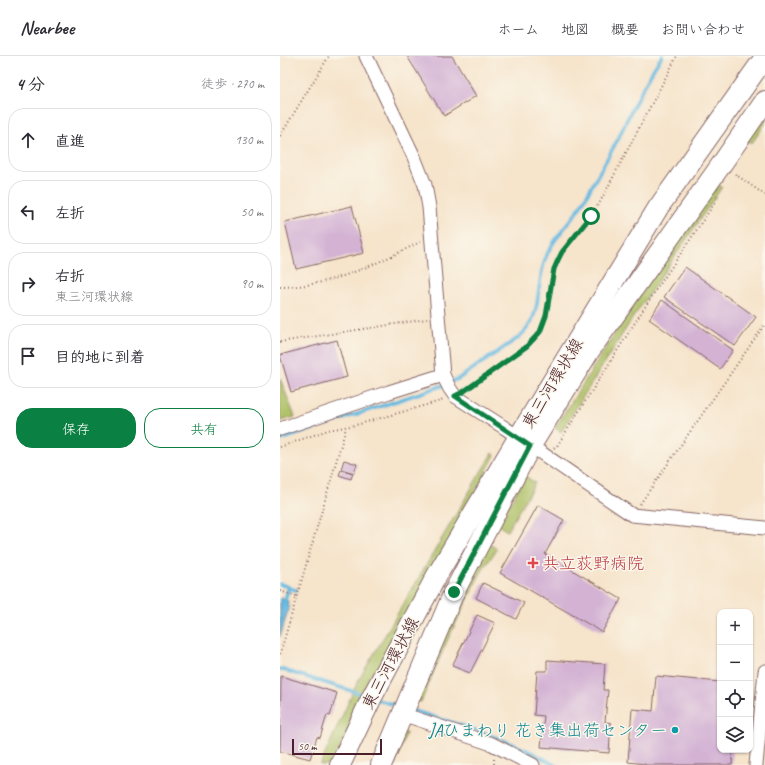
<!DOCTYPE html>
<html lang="ja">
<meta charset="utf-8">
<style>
:root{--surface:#fff;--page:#f7f7f7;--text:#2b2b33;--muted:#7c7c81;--line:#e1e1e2;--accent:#0b8043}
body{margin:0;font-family:Caveat,"Klee One",sans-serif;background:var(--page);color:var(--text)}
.controls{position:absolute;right:12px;bottom:12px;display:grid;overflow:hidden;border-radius:8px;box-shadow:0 1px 3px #0004}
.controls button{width:36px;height:36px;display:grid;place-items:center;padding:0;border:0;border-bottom:1px solid var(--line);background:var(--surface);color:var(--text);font:20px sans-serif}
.scale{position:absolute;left:12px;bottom:10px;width:90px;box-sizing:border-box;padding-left:4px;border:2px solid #4a1f2b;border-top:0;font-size:11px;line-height:14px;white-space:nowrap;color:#4a1f2b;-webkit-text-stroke:3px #fbf7ec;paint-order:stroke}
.stop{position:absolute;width:12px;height:12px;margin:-9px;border:3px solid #0b8043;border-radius:50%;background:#fff}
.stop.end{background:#0b8043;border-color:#fff;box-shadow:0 1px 4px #0008}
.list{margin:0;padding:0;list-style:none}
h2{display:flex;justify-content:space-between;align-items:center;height:52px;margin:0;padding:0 16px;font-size:17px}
h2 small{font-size:13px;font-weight:400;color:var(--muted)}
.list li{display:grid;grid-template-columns:26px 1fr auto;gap:12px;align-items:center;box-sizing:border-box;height:64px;margin:0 8px 8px;padding:0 8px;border:1px solid var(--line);border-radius:16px}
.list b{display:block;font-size:15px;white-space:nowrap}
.list p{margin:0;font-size:13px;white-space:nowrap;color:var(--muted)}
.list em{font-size:13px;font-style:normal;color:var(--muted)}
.actions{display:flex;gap:8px;padding:12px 16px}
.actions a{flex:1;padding:9px 0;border:1px solid var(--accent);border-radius:16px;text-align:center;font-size:14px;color:var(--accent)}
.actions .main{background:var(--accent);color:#fff}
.icon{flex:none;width:22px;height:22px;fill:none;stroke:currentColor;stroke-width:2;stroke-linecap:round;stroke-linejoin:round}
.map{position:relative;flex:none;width:485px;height:709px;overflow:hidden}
header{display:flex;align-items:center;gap:24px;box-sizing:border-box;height:56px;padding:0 20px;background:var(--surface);border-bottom:1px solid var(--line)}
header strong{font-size:19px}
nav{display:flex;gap:22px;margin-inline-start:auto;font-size:14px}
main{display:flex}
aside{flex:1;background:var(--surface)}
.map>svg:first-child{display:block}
</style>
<header>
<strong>Nearbee</strong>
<nav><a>ホーム</a><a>地図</a><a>概要</a><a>お問い合わせ</a></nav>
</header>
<main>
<aside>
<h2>4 分<small>徒歩 · 270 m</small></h2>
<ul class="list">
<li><svg class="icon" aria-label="ahead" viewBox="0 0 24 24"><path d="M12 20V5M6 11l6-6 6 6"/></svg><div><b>直進</b></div><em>130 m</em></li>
<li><svg class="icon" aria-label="left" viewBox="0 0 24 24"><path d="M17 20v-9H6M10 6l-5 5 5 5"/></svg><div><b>左折</b></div><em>50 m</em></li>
<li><svg class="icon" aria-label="right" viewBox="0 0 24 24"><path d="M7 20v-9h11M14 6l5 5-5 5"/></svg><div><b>右折</b><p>東三河環状線</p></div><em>90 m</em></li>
<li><svg class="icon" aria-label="arrive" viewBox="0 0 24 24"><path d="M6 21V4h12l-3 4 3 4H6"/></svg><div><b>目的地に到着</b></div></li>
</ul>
<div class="actions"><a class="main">保存</a><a>共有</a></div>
</aside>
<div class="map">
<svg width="485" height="709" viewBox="0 0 485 709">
<rect width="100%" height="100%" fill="#fbf7ec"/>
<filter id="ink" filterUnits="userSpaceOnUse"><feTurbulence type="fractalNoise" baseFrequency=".025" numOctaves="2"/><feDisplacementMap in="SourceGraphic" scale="8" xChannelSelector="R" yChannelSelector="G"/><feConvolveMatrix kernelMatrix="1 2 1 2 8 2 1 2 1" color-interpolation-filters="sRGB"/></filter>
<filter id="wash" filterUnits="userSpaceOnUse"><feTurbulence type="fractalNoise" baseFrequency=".012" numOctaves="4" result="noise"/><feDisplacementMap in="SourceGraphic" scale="16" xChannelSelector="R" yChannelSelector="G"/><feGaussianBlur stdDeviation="0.9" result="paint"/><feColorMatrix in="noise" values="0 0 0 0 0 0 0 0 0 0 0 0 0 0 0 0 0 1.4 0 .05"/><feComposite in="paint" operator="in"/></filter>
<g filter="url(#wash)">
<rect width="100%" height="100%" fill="#f6e4cb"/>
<g fill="#aabe61" stroke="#7a6e46">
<path d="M485,56V68L472,87L466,83Z"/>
<path d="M436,127L442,131L352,263L281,376L275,372L346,260Z"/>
<path d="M0,322L15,361L0,365Z"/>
<path d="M212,397L215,399L83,646L52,709H40L78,625Z"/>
<path d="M245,420L255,427L227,475L218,469Z"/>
<path d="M208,487L217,493L200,518L167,585L141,646L133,643Z"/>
<path d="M120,675L126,677L115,709H106Z"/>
</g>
<path fill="#64b9e1" stroke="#576c86" d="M0,542L8,545L9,551L0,581Z"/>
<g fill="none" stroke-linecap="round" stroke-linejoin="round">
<g stroke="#64b9e1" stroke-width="3.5">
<path d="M170,326L178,323L238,282C263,261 255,236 264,207C270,186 286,172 298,154C304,146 308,137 313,128C321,113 330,98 338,83C351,55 364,26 382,0"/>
<path d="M0,384L164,329"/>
<path d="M0,528L9,531L4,547"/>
<path d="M9,532L16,534"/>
<path d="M0,613L85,639"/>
<path d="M98,644L119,650"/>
<path d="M131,654C180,669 230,682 275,709"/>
</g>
</g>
<g id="blocks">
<g fill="#d3b2d4">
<path d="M127,0H172L196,40L164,60Z"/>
<path d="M72,150L84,197L16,213L5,166Z"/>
<path d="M405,211L476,261L455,290L384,241Z"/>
<path d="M382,244L453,294L440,313L369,263Z"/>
<path d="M57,284L67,321L11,336L0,299Z"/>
<path d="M64,404L77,408L74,417L61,413Z"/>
<path d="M61,414L73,417L71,423L59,419Z"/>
<path d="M258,449L284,464L265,498L341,543L322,576L220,517Z"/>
<path d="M203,527L244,547L236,563L196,542Z"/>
<path d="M197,559L215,567L190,617L172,610Z"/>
<path d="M267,604L325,608L323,634H328L325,666L331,667L329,697L261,691L264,660L254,659L257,615H267Z"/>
<path d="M1,620L57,637L50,660L47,659L40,682L37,681L30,703L0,695Z"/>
<path d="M376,620L440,626V694H453L452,709H365V708L348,706L352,653L373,655Z"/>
</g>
</g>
</g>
<g filter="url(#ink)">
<use href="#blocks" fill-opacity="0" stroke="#866463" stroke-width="1"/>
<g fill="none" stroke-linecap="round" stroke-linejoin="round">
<g stroke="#866463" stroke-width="15">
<g id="street">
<path d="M86,0L134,101L145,129L149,151L163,319L170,333L175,340L225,372L352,459L485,472"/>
<path d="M0,373L109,336L163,319"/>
<path d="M122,658L212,688L253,709"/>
<path d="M476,709L485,615"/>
</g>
</g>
<g stroke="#866463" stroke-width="22">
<g id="primary">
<path d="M60,709L92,641L157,519L238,382L378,152L485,1"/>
<path d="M101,709L174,536L250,391L310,294L441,109L485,45"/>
</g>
</g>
<g stroke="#866463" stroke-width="2" stroke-dasharray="1 3" stroke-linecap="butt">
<path d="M0,80L49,0"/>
<path d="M455,118L485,139"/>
<path d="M0,231C50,231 96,208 140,186"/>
<path d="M0,286L147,263"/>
<path d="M186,334C200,324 214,314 228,304C239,296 253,288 260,276C271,256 267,231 275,211C284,187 306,167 320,146L397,0"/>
<path d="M0,391L48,374L76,369L164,344"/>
<path d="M274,392L277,390L368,246L436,145"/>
<path d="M360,448L485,268"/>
<path d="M0,535L16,540"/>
<path d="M0,598L66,372"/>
<path d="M214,703V709"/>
</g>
<use href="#street" stroke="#fff" stroke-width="13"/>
<use href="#primary" stroke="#fff" stroke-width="20"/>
</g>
</g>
<g fill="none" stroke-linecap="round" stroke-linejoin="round" filter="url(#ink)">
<path stroke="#0b8043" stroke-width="5" d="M174,536L250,390L175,340L183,336L247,290L260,276L266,260L274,213L278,204L282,196L311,160"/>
</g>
<path fill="#e0444e" stroke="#fbf7ec" stroke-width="1.5" d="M251 501h4v4h4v4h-4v4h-4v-4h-4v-4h4z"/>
<circle fill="#0f9aa8" stroke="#fbf7ec" stroke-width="1.5" cx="395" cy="674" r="4"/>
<g text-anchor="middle" stroke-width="3" stroke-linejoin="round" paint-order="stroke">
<g font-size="17" fill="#4a1f2b" stroke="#fbf7ec">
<text transform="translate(272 327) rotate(-59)" y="6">東三河環状線</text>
<text transform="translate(110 607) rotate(-62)" y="6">東三河環状線</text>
</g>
<g font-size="17" fill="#be3a42" stroke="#fbf7ec" text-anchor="start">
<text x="262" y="513">共立荻野病院</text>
</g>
<g font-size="17" fill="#0d838f" stroke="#fbf7ec" text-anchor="end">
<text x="387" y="680">JAひまわり 花き集出荷センター</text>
</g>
</g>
</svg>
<div class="controls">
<button>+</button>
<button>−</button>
<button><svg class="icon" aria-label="locate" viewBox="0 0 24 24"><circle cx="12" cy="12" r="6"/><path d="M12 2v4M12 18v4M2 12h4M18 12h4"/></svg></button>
<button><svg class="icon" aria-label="layers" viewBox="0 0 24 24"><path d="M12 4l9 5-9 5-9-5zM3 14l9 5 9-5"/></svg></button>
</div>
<div class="scale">50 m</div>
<div class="stop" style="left:311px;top:160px"></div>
<div class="stop end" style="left:174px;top:536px"></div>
</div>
</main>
